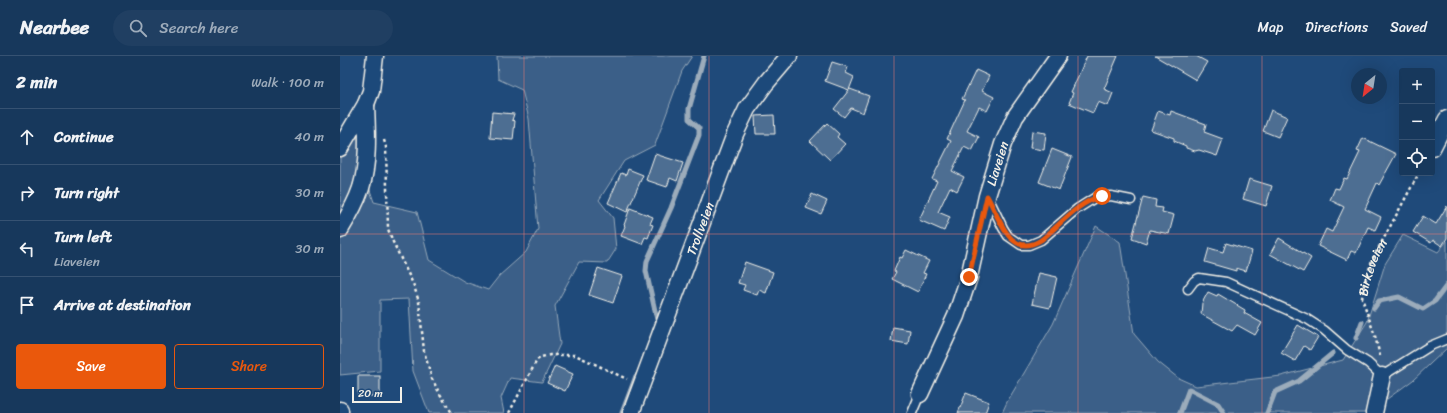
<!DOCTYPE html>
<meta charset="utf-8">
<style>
:root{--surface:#17385c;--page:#203f62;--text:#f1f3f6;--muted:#9eacbb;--line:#365272;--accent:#ea580c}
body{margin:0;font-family:Sriracha,sans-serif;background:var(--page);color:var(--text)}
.controls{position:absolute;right:12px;top:12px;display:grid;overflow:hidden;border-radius:4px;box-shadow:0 4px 16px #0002}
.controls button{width:36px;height:36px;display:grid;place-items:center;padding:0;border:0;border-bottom:1px solid var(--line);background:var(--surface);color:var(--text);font:20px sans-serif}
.compass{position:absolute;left:1011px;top:12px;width:36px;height:36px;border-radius:50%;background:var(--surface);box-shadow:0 4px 16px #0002;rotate:210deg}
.scale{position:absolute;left:12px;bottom:10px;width:50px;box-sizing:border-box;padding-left:4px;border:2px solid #f4f1e8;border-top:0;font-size:11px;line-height:14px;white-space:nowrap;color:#f4f1e8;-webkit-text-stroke:3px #1f4a7a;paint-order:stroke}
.stop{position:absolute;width:12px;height:12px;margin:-9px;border:3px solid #ea580c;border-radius:50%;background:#fff}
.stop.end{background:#ea580c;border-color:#fff;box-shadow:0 1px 4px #0008}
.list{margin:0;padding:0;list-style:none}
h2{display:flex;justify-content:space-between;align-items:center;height:52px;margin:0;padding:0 16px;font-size:17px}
h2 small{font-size:13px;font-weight:400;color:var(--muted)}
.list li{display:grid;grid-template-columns:26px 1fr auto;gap:12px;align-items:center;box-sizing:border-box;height:56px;padding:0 16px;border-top:1px solid var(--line)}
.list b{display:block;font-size:15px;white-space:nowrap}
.list p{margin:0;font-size:13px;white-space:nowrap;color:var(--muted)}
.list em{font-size:13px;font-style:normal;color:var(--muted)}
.actions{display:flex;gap:8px;padding:12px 16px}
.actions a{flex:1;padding:9px 0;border:1px solid var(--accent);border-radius:4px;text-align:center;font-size:14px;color:var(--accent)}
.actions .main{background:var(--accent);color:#fff}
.icon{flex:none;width:22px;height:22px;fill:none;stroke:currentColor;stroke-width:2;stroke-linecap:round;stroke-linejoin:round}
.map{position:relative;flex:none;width:1107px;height:357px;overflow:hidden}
header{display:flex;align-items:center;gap:24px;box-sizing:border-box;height:56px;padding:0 20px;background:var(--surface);border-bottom:1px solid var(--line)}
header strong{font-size:19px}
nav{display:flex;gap:22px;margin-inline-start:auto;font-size:14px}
.search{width:280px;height:36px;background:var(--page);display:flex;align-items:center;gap:10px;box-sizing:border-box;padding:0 14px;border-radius:22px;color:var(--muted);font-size:15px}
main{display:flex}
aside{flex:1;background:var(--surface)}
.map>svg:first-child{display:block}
</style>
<header>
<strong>Nearbee</strong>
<div class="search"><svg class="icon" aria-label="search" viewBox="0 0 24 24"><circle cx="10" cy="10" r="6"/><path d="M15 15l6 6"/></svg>Search here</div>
<nav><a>Map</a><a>Directions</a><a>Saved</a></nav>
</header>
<main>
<aside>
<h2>2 min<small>Walk · 100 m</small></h2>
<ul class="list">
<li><svg class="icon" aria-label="ahead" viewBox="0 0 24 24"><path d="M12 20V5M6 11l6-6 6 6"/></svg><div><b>Continue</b></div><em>40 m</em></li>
<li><svg class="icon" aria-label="right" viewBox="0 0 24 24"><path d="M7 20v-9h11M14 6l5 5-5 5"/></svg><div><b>Turn right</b></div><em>30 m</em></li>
<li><svg class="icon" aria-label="left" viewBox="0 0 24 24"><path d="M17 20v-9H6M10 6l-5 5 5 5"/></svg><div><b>Turn left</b><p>Liaveien</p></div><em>30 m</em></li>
<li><svg class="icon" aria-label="arrive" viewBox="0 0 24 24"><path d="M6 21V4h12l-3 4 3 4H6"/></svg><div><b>Arrive at destination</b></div></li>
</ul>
<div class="actions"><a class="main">Save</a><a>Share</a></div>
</aside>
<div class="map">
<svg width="1107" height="357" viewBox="0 0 1107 357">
<rect width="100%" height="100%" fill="#1f4a7a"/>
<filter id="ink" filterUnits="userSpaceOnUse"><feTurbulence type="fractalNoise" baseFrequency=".025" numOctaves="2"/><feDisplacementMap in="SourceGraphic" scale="8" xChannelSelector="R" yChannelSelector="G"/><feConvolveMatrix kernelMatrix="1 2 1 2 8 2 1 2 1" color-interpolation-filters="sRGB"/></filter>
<g filter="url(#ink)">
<g fill="#3a5f88" stroke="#97a8b8">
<path d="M157,0H352L342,15L315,89L284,105L259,144L273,162L276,193L267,207L239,206L215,250L220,288L202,326L170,322L161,342L164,357H89L73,315L69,243L40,244V315L0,319V100L20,66L28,128L34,146L77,156L89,204L125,226L148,234L159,220L186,196L198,173L189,63L182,34L158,23Z"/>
<path d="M756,170L780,186L794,278L818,306L838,322L856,330L941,320L1003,304L1027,266L1045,208L1063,179L1098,196L1107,185V292L1073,324L1028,357H662L667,346L713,268Z"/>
</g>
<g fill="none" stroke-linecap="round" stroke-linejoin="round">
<g stroke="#9cacbb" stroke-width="5">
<path d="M1034,252L1039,245L1059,241L1083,253L1095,245L1107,229"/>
<path d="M317,270L318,268L306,215L307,205L331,152L359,79V72L349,63V53L364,0"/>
<path d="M1016,282L1022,266"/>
<path d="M282,357L296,320"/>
<path d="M840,357L849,333L878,348L884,357"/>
<path d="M927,357L935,336L959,325L993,297"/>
</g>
</g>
<g fill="#4d6e92" stroke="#f4f1e8">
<path d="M747,0H778L764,33L773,37L768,50L758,46L753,57L729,47L733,37L731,36Z"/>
<path d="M815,0H856L867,6L856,24Z"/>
<path d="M492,6L508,11L506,17L514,21L509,34L510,33L529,40L523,57L511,52L504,61L494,53L509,34L485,25Z"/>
<path d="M636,14L649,20L642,35L654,41L647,55L639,51L627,75L639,81L632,95L624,91L612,115L624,121L617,135L610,131L598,156L610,161L604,175L579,164L597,125L592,123L611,85L607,83L625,44L622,43Z"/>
<path d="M931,54L947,61L938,81L923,75Z"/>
<path d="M818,55L830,59L831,55L866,68L864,76L883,83L877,100L859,94L855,95L846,92V90L834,85V82L811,74Z"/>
<path d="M152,56L174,58L172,64L175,65L173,84L150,82Z"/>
<path d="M434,59L435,78H416L415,60Z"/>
<path d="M487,67L499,78L497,81L505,88L490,104L470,85Z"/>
<path d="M692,75L706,77L704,94L690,92Z"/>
<path d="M1023,82L1056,98L1039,129L1037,127L1025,153L1041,161L1035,174L1028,171L1016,197L1011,195L1007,204L978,190L986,173L992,176L1004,151L990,144L995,132L999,133L1004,122L1007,123L1020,96L1017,95Z"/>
<path d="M712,93L732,101L719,134L699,126Z"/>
<path d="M315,98L343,107L337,125L330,122L327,131L306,124Z"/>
<path d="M288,113L303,119L287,156L268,147L281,117L286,119Z"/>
<path d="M909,123L932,130L926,150L903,143Z"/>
<path d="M472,138L487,145L481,158L466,152Z"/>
<path d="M803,141L816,144L815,151L823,152L822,156L834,159L829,178L810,174L806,187L792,182Z"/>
<path d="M1107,150V182L1102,190L1093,184L1091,187L1073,176L1083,160L1096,168Z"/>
<path d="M290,152L313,161L310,168L313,169L308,182L305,181L302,188L281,180L285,170L284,169Z"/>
<path d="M939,182L971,202L963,216L930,198Z"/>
<path d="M886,187L912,195L906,215L896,212V215L865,206L869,192L883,196Z"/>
<path d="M566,194L589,205L583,217L586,218L578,236L552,223L556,216L554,215L560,201L562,202Z"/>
<path d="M405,206L433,216L426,237L419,234L417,239L403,234L405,229L398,227Z"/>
<path d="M258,212L282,220L273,247L249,239Z"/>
<path d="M699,217L717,221L710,252L692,248Z"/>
<path d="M868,236L877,240L878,238L905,254L904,257L922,267L915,279L897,269L892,275L861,258L862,247Z"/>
<path d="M958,269L978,281L970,294L964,290L955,305L941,297Z"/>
<path d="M553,271L570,274L568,288L551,285Z"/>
<path d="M215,310L233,318L225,335L207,327Z"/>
<rect x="18" y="320" width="22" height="20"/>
<path d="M626,337L649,346L645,357H618Z"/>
</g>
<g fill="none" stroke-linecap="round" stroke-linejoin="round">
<g stroke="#f4f1e8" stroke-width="11">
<g id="service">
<path d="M648,141L663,172L668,180L681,189H689L701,184L737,153L756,141L771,140L791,144"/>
<path d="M848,233L854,225L859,222L886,226L967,263L984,274L1007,294L1028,307L1042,320L1090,290L1107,283"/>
<path d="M572,357L580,338"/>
</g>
</g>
<g stroke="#f4f1e8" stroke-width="19">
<g id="minor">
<path d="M0,92L26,48L31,35L35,0"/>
<path d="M1092,92L1107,63"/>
<path d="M0,174C8,161 16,147 21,132C29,106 27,75 26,48"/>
<path id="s2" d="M580,338L616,260L629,221L647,140L663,88L675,61L718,0"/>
<path d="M0,354V357"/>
<path id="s3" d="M291,357L395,78L407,53L426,27L449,0"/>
<path d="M1034,357L1042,320"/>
</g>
</g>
<g stroke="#f4f1e8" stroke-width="2.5" stroke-dasharray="3 3" stroke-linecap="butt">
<path d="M44,84L46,91L48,173L53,186L74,230L79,246L84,295L92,323L100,338L112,357"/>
<path id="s1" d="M1040,300L1035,280L1022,242L1024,229L1032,204L1079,117"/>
<path d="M169,357L197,304L201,301L210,299H235L287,323"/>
</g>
<use href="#service" stroke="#1f4a7a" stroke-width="8"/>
<use href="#minor" stroke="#1f4a7a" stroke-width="16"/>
</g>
</g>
<g fill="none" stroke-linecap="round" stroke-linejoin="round" filter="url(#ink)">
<path stroke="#ea580c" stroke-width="5" d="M629,221L647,140C659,160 669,204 701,184C719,170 739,145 762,140"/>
</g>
<path fill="none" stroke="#e27875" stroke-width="1" stroke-opacity="0.55" d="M184,0V357M369,0V357M554,0V357M738,0V357M922,0V357M0,178H1107"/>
<g text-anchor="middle" stroke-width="3.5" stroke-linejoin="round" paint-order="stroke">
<g font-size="13" fill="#f4f1e8" stroke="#1f4a7a">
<text dy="5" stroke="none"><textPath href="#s2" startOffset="244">Liaveien</textPath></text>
<text dy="5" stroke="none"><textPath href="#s3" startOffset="197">Trollveien</textPath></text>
<text dy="5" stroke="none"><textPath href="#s1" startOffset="93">Birkeveien</textPath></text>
</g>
</g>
</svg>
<div class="controls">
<button>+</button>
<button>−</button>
<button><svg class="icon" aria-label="locate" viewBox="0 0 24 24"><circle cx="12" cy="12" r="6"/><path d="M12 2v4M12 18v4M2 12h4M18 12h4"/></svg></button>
</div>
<svg class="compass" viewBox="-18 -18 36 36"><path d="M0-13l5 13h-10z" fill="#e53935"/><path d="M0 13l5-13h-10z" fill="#9eacbb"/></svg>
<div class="scale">20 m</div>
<div class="stop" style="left:762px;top:140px"></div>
<div class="stop end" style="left:629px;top:221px"></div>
</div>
</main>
